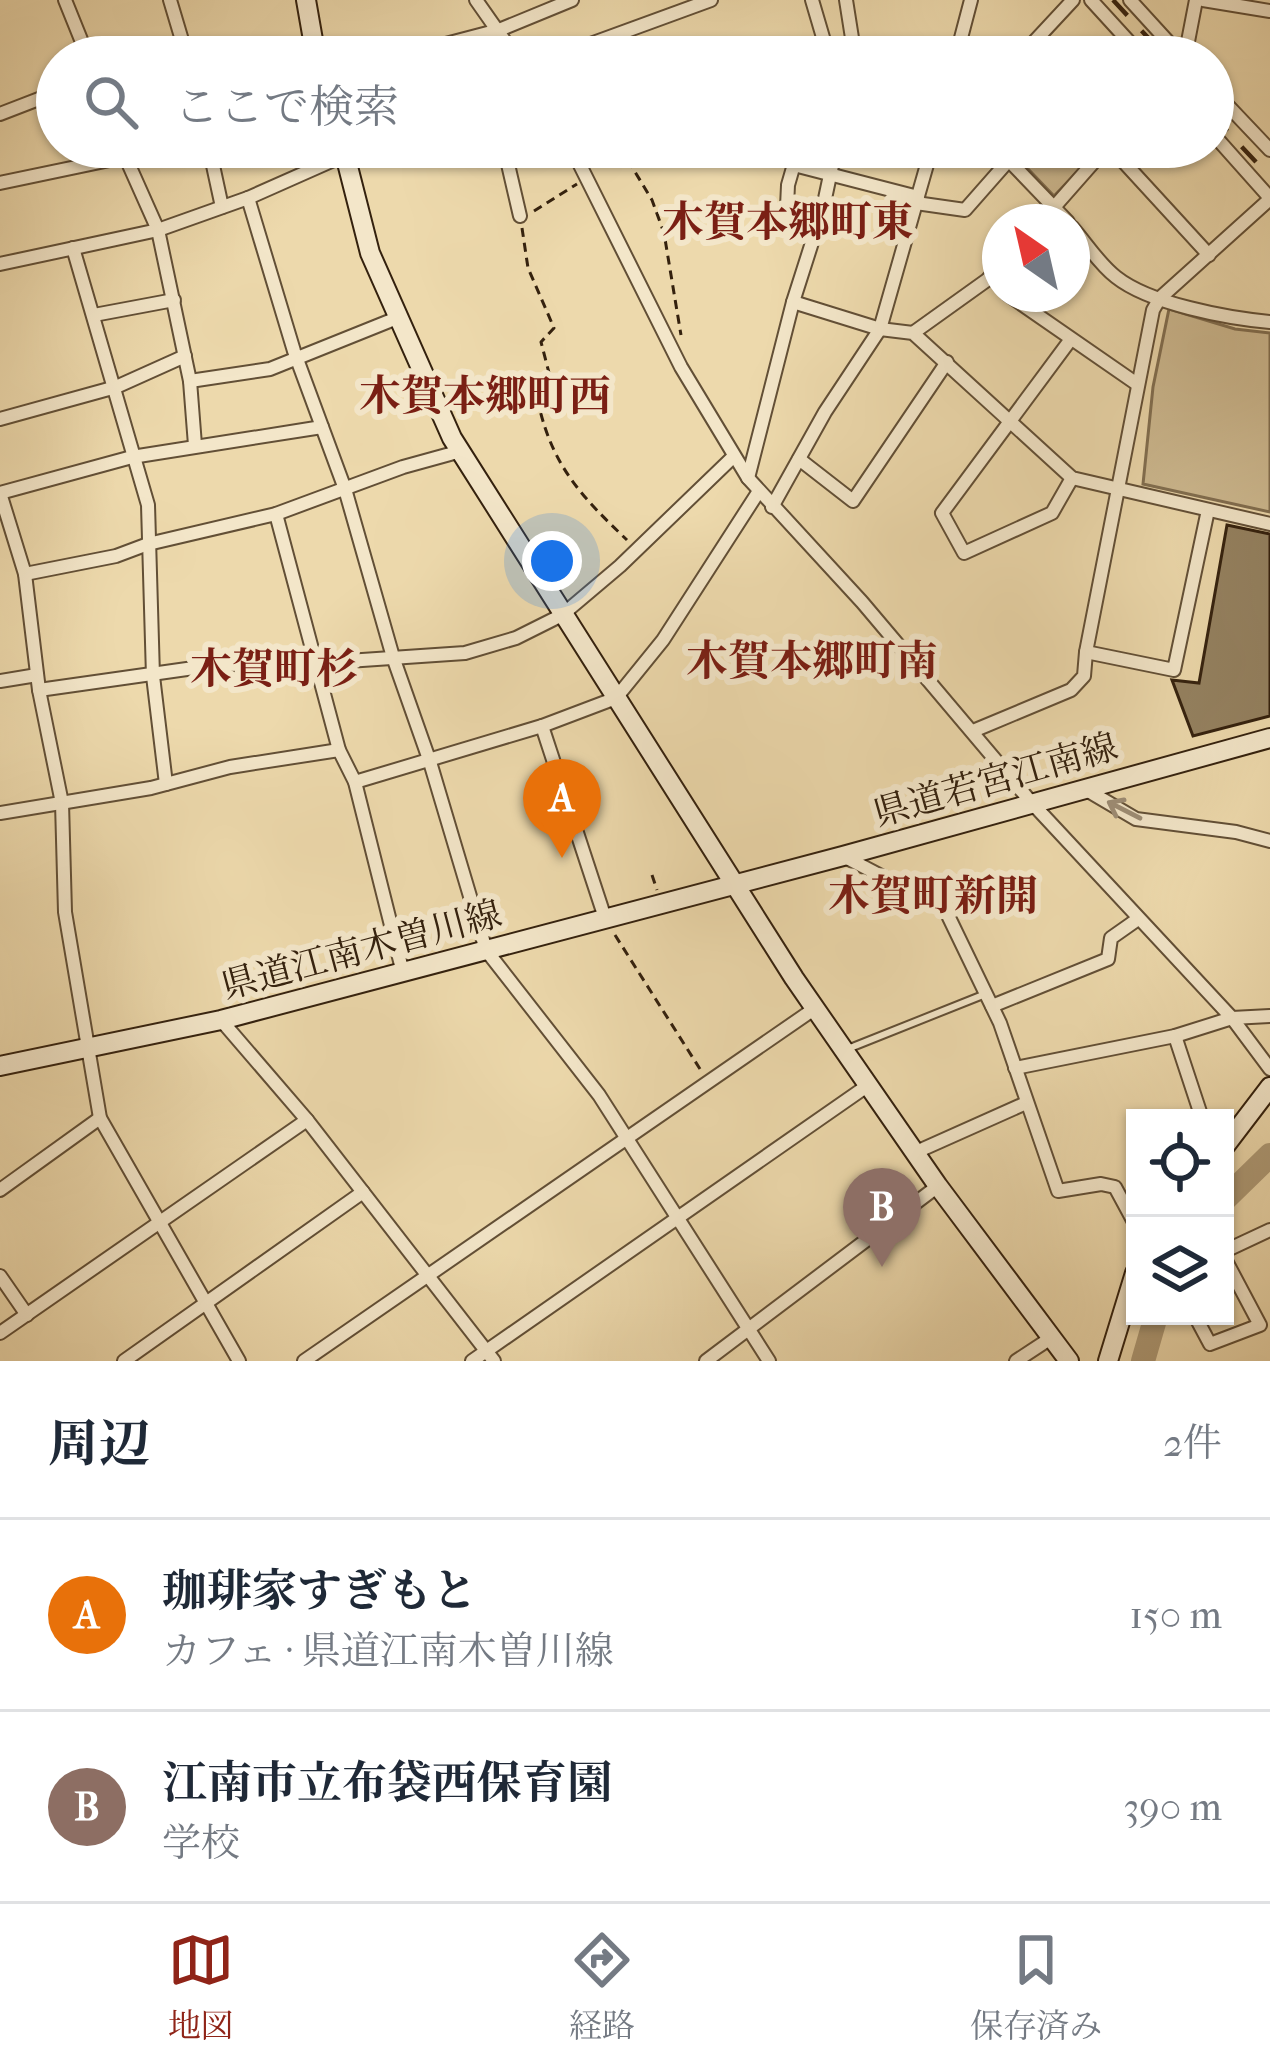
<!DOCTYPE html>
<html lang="ja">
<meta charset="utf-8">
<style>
:root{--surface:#fff;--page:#f2f2f3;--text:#1f2937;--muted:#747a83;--line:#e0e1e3;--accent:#8f2418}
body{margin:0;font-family:"IM FELL French Canon","Noto Serif JP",serif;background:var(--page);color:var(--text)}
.controls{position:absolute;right:36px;bottom:36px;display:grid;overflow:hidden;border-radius:0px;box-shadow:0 3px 9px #0004}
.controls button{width:108px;height:108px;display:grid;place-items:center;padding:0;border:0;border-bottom:3px solid var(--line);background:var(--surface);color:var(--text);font:60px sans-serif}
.compass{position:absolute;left:982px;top:204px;width:108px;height:108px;border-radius:50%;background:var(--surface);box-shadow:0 3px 9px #0004;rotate:326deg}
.you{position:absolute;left:552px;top:561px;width:42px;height:42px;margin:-30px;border:9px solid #fff;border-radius:50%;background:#1a73e8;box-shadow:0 0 0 18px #1a73e833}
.badge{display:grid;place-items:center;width:78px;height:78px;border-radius:50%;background:var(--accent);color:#fff;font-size:39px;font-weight:700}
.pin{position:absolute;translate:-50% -99px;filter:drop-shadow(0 3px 6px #0008)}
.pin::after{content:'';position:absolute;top:63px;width:42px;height:36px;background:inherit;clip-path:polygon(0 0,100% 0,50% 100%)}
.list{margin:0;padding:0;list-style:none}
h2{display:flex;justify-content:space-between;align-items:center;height:156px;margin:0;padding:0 48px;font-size:51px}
h2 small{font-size:39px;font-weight:400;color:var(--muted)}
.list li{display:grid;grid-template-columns:78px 1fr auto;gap:36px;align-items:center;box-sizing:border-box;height:192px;padding:0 48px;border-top:3px solid var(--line)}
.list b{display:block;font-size:45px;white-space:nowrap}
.list p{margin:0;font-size:39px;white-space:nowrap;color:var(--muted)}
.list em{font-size:39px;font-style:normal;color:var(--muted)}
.icon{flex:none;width:66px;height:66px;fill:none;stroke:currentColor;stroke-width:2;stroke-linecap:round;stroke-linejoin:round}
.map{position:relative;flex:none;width:1270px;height:1361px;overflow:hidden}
.search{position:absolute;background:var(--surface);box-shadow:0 3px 9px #0004;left:36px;right:36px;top:36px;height:132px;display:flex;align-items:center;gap:30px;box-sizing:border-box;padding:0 42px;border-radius:66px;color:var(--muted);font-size:45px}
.sheet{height:540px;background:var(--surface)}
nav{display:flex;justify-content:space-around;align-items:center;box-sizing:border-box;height:168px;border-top:3px solid var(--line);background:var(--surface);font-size:33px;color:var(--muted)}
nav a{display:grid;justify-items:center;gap:6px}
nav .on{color:var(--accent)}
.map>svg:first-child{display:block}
</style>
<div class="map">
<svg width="1270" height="1361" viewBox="0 0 1270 1361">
<rect width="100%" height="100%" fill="#edd9ac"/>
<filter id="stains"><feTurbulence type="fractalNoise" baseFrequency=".00167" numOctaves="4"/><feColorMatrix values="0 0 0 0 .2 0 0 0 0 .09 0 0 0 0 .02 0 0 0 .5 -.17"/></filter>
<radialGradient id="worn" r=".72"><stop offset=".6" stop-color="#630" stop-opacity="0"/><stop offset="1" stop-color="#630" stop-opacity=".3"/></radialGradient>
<g fill="#ceba91" stroke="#816e50" stroke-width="3">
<path d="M1007,147H1101L1054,196Z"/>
<path d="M1169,309L1235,329L1270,333V512L1143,484L1153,387Z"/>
</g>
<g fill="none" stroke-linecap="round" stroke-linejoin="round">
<g stroke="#ae9a76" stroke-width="24">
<path d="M1225,1199L1270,1155"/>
<path d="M1143,1361L1156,1316"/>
</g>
</g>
<path fill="#948160" stroke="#34210e" stroke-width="3" d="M1227,525L1270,534V716L1193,736L1172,680L1199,683Z"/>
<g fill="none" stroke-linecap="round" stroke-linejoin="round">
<g stroke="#624f36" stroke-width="10">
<path id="lane" d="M845,1050L983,995"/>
</g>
<g stroke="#624f36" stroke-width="16">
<g id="street">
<path d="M65,0L88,57"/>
<path d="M170,0L187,57"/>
<path d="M476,0L516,57"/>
<path d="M812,0L827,51L848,57"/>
<path d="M846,0L855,57"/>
<path d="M1091,0L1143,57"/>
<path d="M1130,0L1182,57"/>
<path d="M1203,0L1270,11"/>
<path d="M396,57L499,30L572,0"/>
<path d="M555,57L711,0"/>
<path d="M754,57L802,46L827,51L825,57"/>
<path d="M956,57L971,0"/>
<path d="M1020,57L1073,0"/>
<path d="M1185,57L1196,0"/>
<path d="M1213,90L1270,150"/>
<path d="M0,114L57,92"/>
<path d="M1213,134L1270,198"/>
<path d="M121,147L158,230L190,381L195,445"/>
<path d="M209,147L222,207"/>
<path d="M504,147L520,216"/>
<path d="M571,147L681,367L748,478L862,602L1031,802L1232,1018L1270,1069"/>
<path d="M996,147L1068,222"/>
<path d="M1110,147L1209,255"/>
<path d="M794,165L918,197"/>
<path d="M0,183L124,157L150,147"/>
<path d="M248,198L345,155"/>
<path d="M916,203L965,210L1009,160"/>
<path d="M1041,222L1107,147"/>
<path d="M1072,227C1086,243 1099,264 1116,277C1150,304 1227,318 1270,322"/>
<path d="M786,228L788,185L799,147"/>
<path d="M73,248L148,505L153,676L166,784"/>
<path d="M0,264L158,230L248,198L294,351L345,489L393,657L430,762L486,950L599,1095L769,1361"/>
<path d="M1007,294L1137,384"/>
<path d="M793,302L880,329L913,333L1072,478L1270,524"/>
<path d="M94,315L174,300"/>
<path d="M913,333L987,280L1000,266"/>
<path d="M1071,339L942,513L964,553L1052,513L1072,478"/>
<path d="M190,381L270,369L397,318"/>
<path d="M0,419L116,387L185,356"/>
<path d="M799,459L853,501L947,362"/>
<path d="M748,478L793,302L823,208L836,147"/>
<path d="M0,493L25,574L39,690L62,803L65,912L100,1118L239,1361"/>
<path d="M0,493L132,457L322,427"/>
<path d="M772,507L825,412L880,329L932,147"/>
<path d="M1208,510L1174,670L1086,652L1153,310L1160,298L1270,199"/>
<path d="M276,514L339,750L355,782L403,973"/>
<path d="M25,574L116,556L148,544L276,514L403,467L461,451"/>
<path d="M0,681L37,675"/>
<path d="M39,690L215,665L318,663L465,653L516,638L562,615L620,566L733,457"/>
<path d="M542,726L605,918"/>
<path d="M973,731L1071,690L1084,676L1086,652"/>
<path d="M355,782L542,726L616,698L663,640L759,491"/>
<path d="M1085,789L1136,819L1236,832L1270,841"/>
<path d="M0,813L151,788L230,767L339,750"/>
<path d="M845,857L910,891L942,903L1000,1023L1058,1191L1101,1184L1115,1187L1135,1224"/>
<path d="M992,1006L1108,959L1111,938L1138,919"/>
<path d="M221,1020L307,1120L494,1361"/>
<path d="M1175,1036L1202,1118"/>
<path d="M1015,1068L1175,1036L1232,1018L1270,1016"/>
<path d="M914,1153L1026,1103"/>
<path d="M0,1190L100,1118"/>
<path d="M1225,1251L1270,1230"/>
<path d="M0,1276L27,1315"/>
<path d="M1195,1316L1210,1344L1260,1325L1225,1259"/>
<path d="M0,1333L307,1120"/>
<path d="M124,1361L363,1192"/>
<path d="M304,1361L814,1009"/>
<path d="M472,1361L867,1086"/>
<path d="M706,1361L938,1186"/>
<path d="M1016,1361L1051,1338"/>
</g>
</g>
<g stroke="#34210e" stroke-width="22">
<g id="secondary">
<path d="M306,0L316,57"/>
<path d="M343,147L370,253L452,438L794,978L938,1186L1069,1361"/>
<path d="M0,1066L221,1020L843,856L1270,738"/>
<path d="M1225,1146L1270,1087"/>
<path d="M1108,1361L1135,1273"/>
</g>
</g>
<g stroke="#34210e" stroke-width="3" stroke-dasharray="9 6" stroke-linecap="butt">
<path d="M620,147L652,200L664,233L681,335"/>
<path d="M534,211L577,184"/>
<path d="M522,228L528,268L554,328L541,342L556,400L539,406C553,467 583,498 627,540"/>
<path d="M652,875L657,890"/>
<path d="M615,935L700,1069"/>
</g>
<use href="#lane" stroke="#f3e6c9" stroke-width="6"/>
<use href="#street" stroke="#f3e6c9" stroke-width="12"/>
<use href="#secondary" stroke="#f3e6c9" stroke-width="18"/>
<g stroke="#34210e" stroke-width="4.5" stroke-dasharray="21 21" stroke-linecap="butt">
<path d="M1113,0L1166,57"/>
<path d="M1213,116L1270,177"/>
</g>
</g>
<defs><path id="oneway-shaft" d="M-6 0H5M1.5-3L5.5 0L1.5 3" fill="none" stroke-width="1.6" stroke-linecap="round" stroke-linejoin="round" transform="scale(3)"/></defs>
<use stroke="#9d8d75" href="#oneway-shaft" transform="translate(1124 810) rotate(-153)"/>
<g text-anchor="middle" stroke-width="12" stroke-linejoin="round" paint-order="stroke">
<g font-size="36" fill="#34210e" stroke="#f3e6c9">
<text transform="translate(995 779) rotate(-16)" y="13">県道若宮江南線</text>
<text transform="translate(361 949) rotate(-15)" y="13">県道江南木曽川線</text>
</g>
<g font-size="42" font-weight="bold" fill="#7a1f14" stroke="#f3e6c9">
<text x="788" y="236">木賀本郷町東</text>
<text x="485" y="410">木賀本郷町西</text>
<text x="812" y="675">木賀本郷町南</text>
<text x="274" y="683">木賀町杉</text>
<text x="933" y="910">木賀町新開</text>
</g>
</g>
<rect width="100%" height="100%" filter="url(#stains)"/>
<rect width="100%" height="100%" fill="url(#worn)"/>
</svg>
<div class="controls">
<button><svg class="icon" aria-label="locate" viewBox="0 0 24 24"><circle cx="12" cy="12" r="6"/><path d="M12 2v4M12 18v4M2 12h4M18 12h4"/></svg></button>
<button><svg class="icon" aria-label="layers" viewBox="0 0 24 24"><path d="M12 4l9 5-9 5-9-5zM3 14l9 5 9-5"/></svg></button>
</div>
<svg class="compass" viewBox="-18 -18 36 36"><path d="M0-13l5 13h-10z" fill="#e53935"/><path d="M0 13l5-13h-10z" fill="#747a83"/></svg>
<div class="you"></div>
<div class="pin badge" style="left:562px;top:858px;background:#e8710a">A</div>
<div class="pin badge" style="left:882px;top:1267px;background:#8d6e63">B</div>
<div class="search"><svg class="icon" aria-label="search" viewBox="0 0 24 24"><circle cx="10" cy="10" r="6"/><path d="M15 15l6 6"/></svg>ここで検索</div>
</div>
<section class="sheet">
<h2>周辺<small>2件</small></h2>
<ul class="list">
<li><span class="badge" style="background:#e8710a">A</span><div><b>珈琲家すぎもと</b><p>カフェ · 県道江南木曽川線</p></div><em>150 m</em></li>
<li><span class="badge" style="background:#8d6e63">B</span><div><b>江南市立布袋西保育園</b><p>学校</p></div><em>390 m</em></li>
</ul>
</section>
<nav>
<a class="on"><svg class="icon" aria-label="map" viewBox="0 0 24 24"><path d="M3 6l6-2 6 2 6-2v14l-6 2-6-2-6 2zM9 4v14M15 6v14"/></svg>地図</a>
<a><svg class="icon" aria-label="directions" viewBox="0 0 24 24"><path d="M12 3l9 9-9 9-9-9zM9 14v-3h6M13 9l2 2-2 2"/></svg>経路</a>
<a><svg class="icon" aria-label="saved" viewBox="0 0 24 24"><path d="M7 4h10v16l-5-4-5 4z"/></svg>保存済み</a>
</nav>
